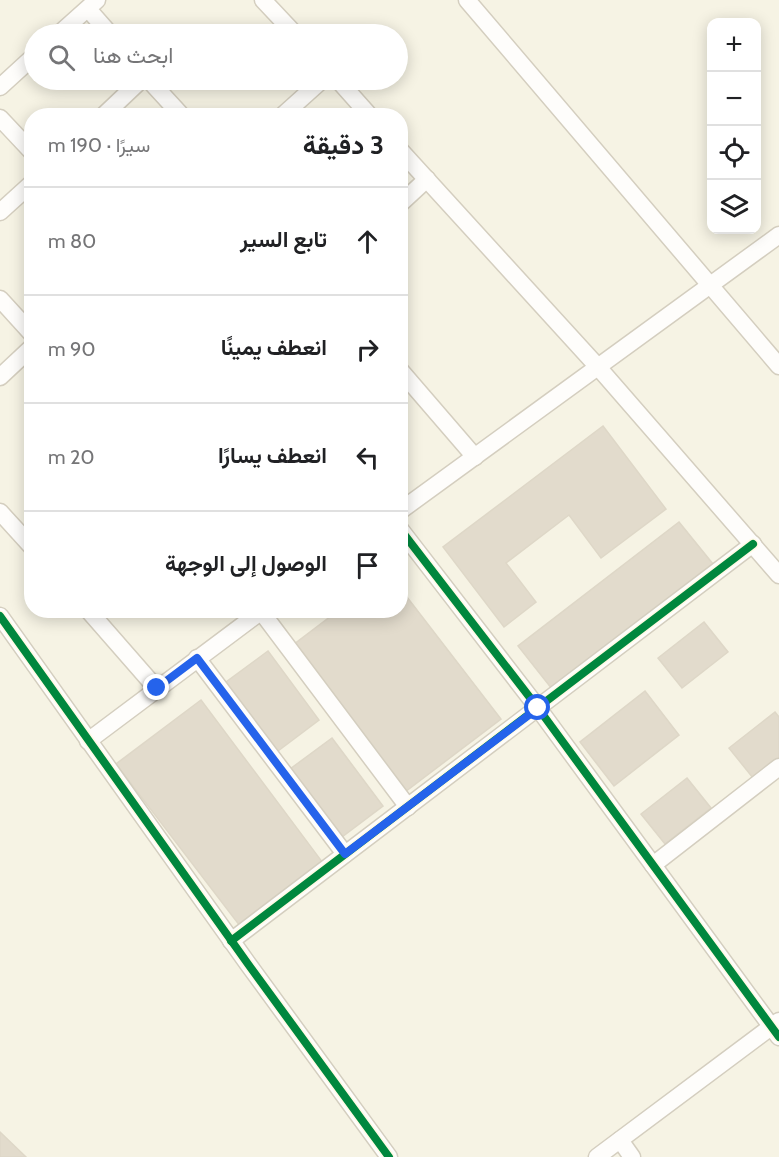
<!DOCTYPE html>
<html lang="ar">
<meta charset="utf-8">
<style>
:root{--surface:#fff;--page:#f2f2f2;--text:#202124;--muted:#757577;--line:#e0e0e0}
body{margin:0;font-family:Cabin,Vazirmatn,sans-serif;background:var(--page);color:var(--text);direction:rtl}
.controls{position:absolute;right:18px;top:18px;display:grid;overflow:hidden;border-radius:12px;box-shadow:0 3px 15px #0003}
.controls button{width:54px;height:54px;display:grid;place-items:center;padding:0;border:0;border-bottom:2px solid var(--line);background:var(--surface);color:var(--text);font:30px sans-serif}
.stop{position:absolute;width:18px;height:18px;margin:-14px;border:4px solid #2563eb;border-radius:50%;background:#fff}
.stop.end{background:#2563eb;border-color:#fff;box-shadow:0 2px 6px #0008}
.list{margin:0;padding:0;list-style:none}
h2{display:flex;justify-content:space-between;align-items:center;height:78px;margin:0;padding:0 24px;font-size:26px}
h2 small{font-size:20px;font-weight:400;color:var(--muted)}
.list li{display:grid;grid-template-columns:39px 1fr auto;gap:18px;align-items:center;box-sizing:border-box;height:108px;padding:0 24px;border-top:2px solid var(--line)}
.list b{display:block;font-size:22px;white-space:nowrap}
.list em{font-size:20px;font-style:normal;color:var(--muted)}
.icon{flex:none;width:33px;height:33px;fill:none;stroke:currentColor;stroke-width:2;stroke-linecap:round;stroke-linejoin:round}
.map{position:relative;flex:none;width:779px;height:1157px;overflow:hidden;direction:ltr}
.search{position:absolute;background:var(--surface);box-shadow:0 3px 15px #0003;left:24px;top:24px;width:384px;height:66px;display:flex;align-items:center;gap:15px;box-sizing:border-box;padding:0 21px;border-radius:33px;color:var(--muted);font-size:22px}
.panel{position:absolute;background:var(--surface);box-shadow:0 3px 15px #0003;left:24px;top:108px;width:384px;height:510px;border-radius:24px;direction:rtl}
.map>svg:first-child{display:block}
</style>
<div class="map">
<svg width="779" height="1157" viewBox="0 0 779 1157">
<rect width="100%" height="100%" fill="#f6f3e4"/>
<g fill="#e2dbcc" stroke="#ded7c7" stroke-width="1.5">
<path d="M603,426L666,509L601,558L569,515L506,563L536,602L504,627L443,547Z"/>
<path d="M679,522L713,564L552,689L518,646Z"/>
<path d="M400,588L501,719L405,792L293,645L339,610H400Z"/>
<path d="M704,622L728,652L682,688L658,658Z"/>
<path d="M268,651L319,720L274,754L222,685Z"/>
<path d="M645,691L679,735L614,786L580,742Z"/>
<path d="M201,700L323,863L240,926L116,764Z"/>
<path d="M775,712L779,717V758L753,778L729,748Z"/>
<path d="M332,738L383,806L338,840L286,772Z"/>
<path d="M687,778L711,808L665,844L641,814Z"/>
<path d="M0,1132L26,1157H0Z"/>
</g>
<g fill="none" stroke-linecap="round" stroke-linejoin="round">
<g stroke="#d4cebf" stroke-width="19">
<g id="minor">
<path d="M263,0L295,34"/>
<path d="M467,0L779,366"/>
<path d="M88,9L110,34"/>
<path d="M59,34L97,0"/>
<path d="M149,80L182,116"/>
<path d="M338,80L370,116"/>
<path d="M0,87L34,56"/>
<path d="M103,116L141,80"/>
<path d="M282,116L322,80"/>
<path d="M0,118L32,152"/>
<path d="M400,150L598,367L779,575"/>
<path d="M400,204L427,179"/>
<path d="M0,212L32,183"/>
<path d="M0,299L32,334"/>
<path d="M400,370L475,457"/>
<path d="M0,377L32,347"/>
<path d="M400,511L779,235"/>
<path d="M0,512L32,547"/>
<path d="M400,529L538,708L779,1037"/>
<path d="M88,610L157,689"/>
<path d="M260,610L408,807"/>
<path d="M0,616L248,964L389,1157"/>
<path d="M197,658L345,854"/>
<path d="M88,741L263,610"/>
<path d="M653,865L779,767"/>
<path d="M231,941L753,544"/>
<path d="M620,1140L632,1157"/>
<path d="M597,1157L779,1021"/>
</g>
</g>
<use href="#minor" stroke="#fefdfb" stroke-width="16"/>
<g stroke="#fffae4" stroke-width="11">
<g id="cycleway">
<path d="M400,529L538,708L779,1037"/>
<path d="M0,616L248,964L389,1157"/>
<path d="M231,941L753,544"/>
</g>
</g>
<use href="#cycleway" stroke="#00873e" stroke-width="8"/>
</g>
<g fill="none" stroke-linecap="round" stroke-linejoin="round">
<path stroke="#2563eb" stroke-width="8" d="M157,688L197,658L345,854L538,708"/>
</g>
</svg>
<div class="controls">
<button>+</button>
<button>−</button>
<button><svg class="icon" aria-label="locate" viewBox="0 0 24 24"><circle cx="12" cy="12" r="6"/><path d="M12 2v4M12 18v4M2 12h4M18 12h4"/></svg></button>
<button><svg class="icon" aria-label="layers" viewBox="0 0 24 24"><path d="M12 4l9 5-9 5-9-5zM3 14l9 5 9-5"/></svg></button>
</div>
<div class="stop" style="left:538px;top:708px"></div>
<div class="stop end" style="left:157px;top:688px"></div>
<div class="search"><svg class="icon" aria-label="search" viewBox="0 0 24 24"><circle cx="10" cy="10" r="6"/><path d="M15 15l6 6"/></svg>ابحث هنا</div>
<section class="panel">
<h2>3 دقيقة<small>سيرًا · 190 m</small></h2>
<ul class="list">
<li><svg class="icon" aria-label="ahead" viewBox="0 0 24 24"><path d="M12 20V5M6 11l6-6 6 6"/></svg><div><b>تابع السير</b></div><em>80 m</em></li>
<li><svg class="icon" aria-label="right" viewBox="0 0 24 24"><path d="M7 20v-9h11M14 6l5 5-5 5"/></svg><div><b>انعطف يمينًا</b></div><em>90 m</em></li>
<li><svg class="icon" aria-label="left" viewBox="0 0 24 24"><path d="M17 20v-9H6M10 6l-5 5 5 5"/></svg><div><b>انعطف يسارًا</b></div><em>20 m</em></li>
<li><svg class="icon" aria-label="arrive" viewBox="0 0 24 24"><path d="M6 21V4h12l-3 4 3 4H6"/></svg><div><b>الوصول إلى الوجهة</b></div></li>
</ul>
</section>
</div>
